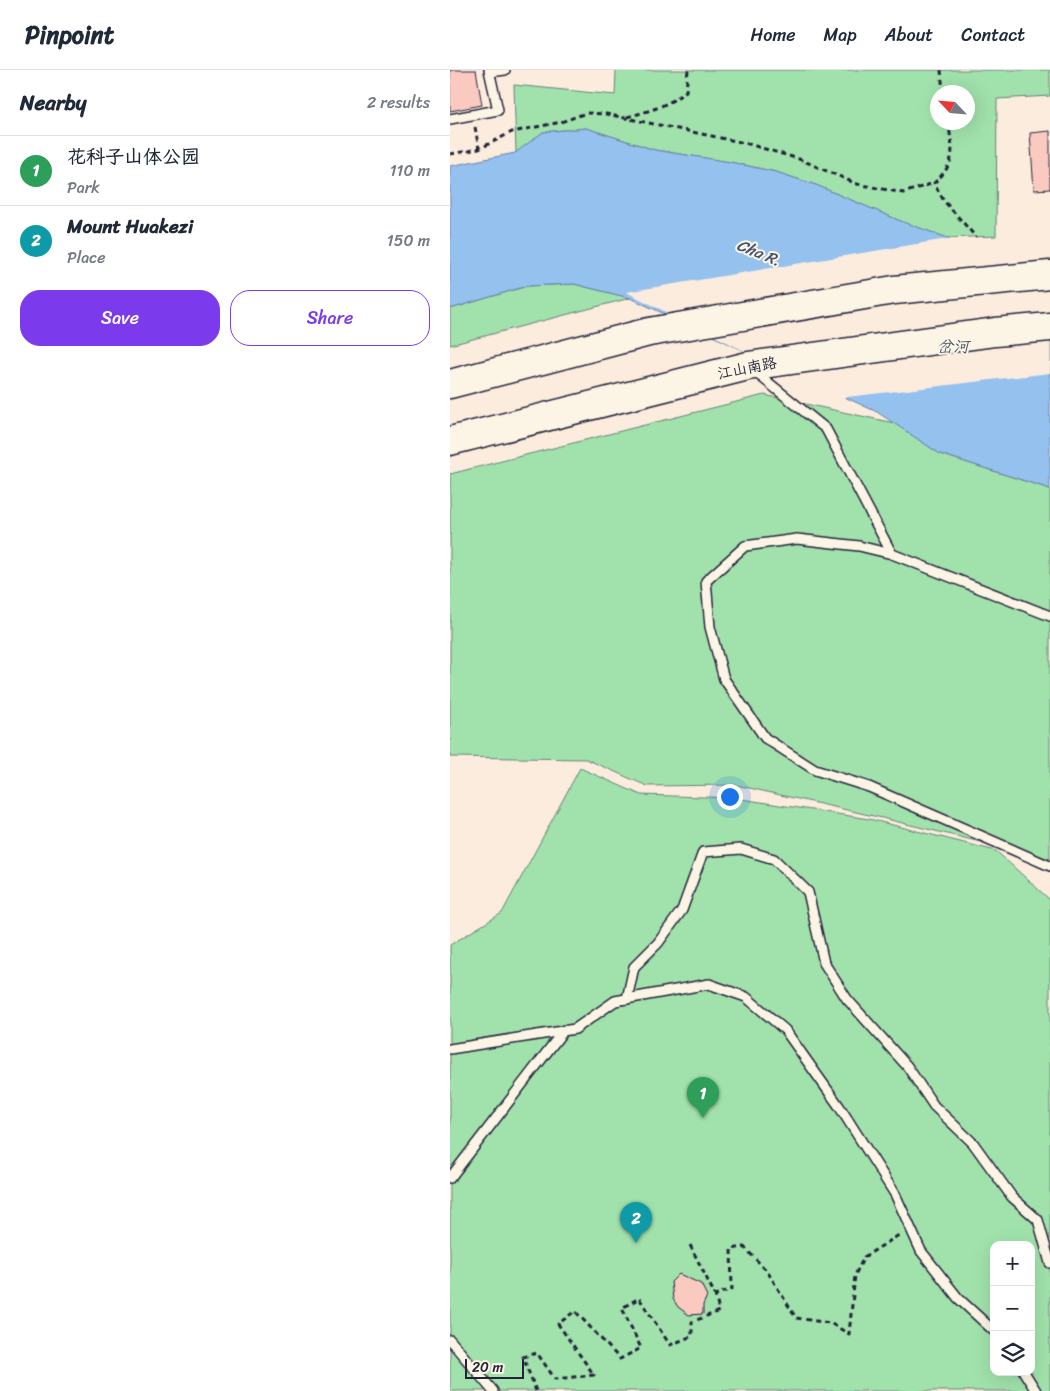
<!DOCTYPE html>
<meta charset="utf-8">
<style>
:root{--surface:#fff;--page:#f6f6f7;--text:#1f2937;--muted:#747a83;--line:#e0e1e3;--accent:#7c3aed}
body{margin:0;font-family:Sriracha,"LXGW WenKai TC",sans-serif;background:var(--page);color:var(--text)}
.controls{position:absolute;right:15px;bottom:15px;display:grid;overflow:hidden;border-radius:10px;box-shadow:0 5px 20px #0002}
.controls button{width:45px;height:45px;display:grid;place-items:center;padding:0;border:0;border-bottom:1px solid var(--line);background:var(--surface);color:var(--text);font:25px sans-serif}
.compass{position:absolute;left:480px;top:15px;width:45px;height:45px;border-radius:50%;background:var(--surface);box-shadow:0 5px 20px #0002;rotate:296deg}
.scale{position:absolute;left:15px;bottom:12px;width:59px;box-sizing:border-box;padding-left:5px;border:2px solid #22223b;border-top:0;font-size:14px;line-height:18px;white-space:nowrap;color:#22223b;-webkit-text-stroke:4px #fcf5e5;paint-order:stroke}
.you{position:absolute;left:279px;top:726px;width:18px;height:18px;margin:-12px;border:4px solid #fff;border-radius:50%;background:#1a73e8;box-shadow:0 0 0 8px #1a73e833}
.badge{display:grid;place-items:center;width:32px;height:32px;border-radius:50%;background:var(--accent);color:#fff;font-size:16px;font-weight:700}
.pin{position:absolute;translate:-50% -41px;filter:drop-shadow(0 1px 2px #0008)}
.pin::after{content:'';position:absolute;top:26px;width:18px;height:15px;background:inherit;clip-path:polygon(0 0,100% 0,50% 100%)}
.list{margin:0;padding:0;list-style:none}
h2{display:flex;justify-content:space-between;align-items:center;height:65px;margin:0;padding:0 20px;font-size:21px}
h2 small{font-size:16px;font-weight:400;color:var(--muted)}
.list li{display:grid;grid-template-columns:32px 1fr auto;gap:15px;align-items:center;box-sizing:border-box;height:70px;padding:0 20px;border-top:1px solid var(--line)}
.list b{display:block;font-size:19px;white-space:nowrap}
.list p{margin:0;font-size:16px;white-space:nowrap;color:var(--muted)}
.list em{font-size:16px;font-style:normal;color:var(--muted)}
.actions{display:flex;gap:10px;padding:15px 20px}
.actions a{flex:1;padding:11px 0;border:1px solid var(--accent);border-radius:20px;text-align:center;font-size:18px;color:var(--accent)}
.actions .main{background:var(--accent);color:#fff}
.icon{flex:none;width:28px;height:28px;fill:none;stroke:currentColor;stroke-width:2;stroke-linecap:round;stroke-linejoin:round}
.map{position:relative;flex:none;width:600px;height:1321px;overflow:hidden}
header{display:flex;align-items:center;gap:30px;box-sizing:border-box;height:70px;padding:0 25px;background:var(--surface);border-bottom:1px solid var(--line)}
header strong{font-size:24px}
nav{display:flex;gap:28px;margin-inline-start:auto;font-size:18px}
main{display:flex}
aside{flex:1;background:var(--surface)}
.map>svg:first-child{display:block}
</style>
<header>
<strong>Pinpoint</strong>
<nav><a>Home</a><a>Map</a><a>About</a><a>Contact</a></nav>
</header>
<main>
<aside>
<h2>Nearby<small>2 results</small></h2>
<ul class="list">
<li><span class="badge" style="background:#2e9e5b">1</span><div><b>花科子山体公园</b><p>Park</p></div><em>110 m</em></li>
<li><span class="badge" style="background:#0f9aa8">2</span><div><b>Mount Huakezi</b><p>Place</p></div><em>150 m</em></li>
</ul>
<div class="actions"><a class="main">Save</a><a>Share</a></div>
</aside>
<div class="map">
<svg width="600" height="1321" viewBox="0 0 600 1321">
<rect width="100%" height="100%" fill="#fcecde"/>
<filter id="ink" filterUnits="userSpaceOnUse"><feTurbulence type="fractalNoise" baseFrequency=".02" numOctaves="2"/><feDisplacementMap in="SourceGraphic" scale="10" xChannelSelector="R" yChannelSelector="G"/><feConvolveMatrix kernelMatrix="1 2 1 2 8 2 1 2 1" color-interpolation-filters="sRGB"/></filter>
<g filter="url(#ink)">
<g fill="#a1e2ac" stroke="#628274" fill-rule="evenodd">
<path d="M166,0H600V26L547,29L546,166L498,168L453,152L366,115L326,102L280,92L205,80L136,58L93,62L66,83L64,15L165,25ZM488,22H518V52H488Z"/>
<path d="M124,214L180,228L0,275V239L77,216Z"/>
<path d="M314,325L444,353L490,384L600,419V789L428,747L286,715L197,716L136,689L0,687V404Z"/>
<path d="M130,698L191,725L285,728L419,749L546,781L600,830V1321H0V875L52,843ZM544,1175H581V1302H544Z"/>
</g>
<path fill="#95c1ee" stroke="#6781a6" d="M136,58L205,80L280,92L326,102L366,115L453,152L498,168L600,214V419L490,384L427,342L180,228L124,214L77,216L0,239V96L65,83L93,62Z"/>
<path fill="#fcecde" d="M503,168L600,212V303L389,328L176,222Z"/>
<g fill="#facac1" stroke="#22223b">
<path d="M0,0H26L32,35L0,41Z"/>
<path d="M600,61V119L584,120L580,63Z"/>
<path d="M229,1204L251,1214L257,1226L253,1235V1244L239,1245L228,1237L223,1229L221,1212Z"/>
</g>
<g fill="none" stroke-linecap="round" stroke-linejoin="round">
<g stroke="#22223b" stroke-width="12">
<g id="lane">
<path d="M40,2L55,0"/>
<path d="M0,49L48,40L39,0"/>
<path d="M304,301L376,359L442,484"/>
<path d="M600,546L442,484L409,476L347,469L295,476L256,511L260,557L274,609L315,668L365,700L419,717L600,796"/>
<path d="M177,929L184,897L208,873L232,840L253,782L291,779L324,789L358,822L374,893L397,929L457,996L484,1036L523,1073L562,1127L588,1150L600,1193"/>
<path d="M0,979L125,959L165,931L259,914L296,927L335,960L389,1036L445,1124L471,1181L508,1228L544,1261"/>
<path d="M0,1108L114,960"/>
<path d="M0,1270L43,1321"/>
<path d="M574,1302L586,1321"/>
</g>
</g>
<g stroke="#22223b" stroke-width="31">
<g id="primary">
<path d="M0,314L199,262L444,220L600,205"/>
<path d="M0,371L298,296L545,262L600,257"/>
</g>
</g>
<g stroke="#22223b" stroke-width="3" stroke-dasharray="5 4" stroke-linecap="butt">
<path d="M491,0L493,22"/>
<path d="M177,47C199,41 218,36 236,21L238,0"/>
<path d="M498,52C503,81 507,92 484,113L494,131L526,167"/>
<path d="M25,57L29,79"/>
<path d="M0,84L29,79L62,62L111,52L136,43L156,44L295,73L349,89L407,114L453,123L484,113"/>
<path d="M240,1175L265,1225L282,1219L281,1179L294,1177L317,1201L346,1248L380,1253L399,1264L405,1205L414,1187L449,1165"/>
<path d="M86,1321L73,1287L87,1283L105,1309L144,1305L108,1254L125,1241L170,1289L191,1278L172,1238L189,1228L220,1275L242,1266V1252L269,1241L265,1225"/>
</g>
<use href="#lane" stroke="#fcf5e5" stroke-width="9"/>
<use href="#primary" stroke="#fcf5e5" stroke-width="28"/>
</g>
</g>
<g text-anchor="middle" stroke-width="4" stroke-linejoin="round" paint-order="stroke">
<g font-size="15" fill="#22223b" stroke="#fcf5e5">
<text transform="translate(297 298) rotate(-11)" y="5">江山南路</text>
</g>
<g font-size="16" font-style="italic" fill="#445271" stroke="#fcf5e5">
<text transform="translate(309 182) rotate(22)" y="6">Cha R.</text>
<text x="503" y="282">岔河</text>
</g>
</g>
</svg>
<div class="controls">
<button>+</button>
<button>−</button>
<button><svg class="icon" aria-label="layers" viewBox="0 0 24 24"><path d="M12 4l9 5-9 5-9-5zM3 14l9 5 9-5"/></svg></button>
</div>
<svg class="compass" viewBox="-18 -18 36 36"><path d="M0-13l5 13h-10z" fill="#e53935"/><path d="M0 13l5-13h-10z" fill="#747a83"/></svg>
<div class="scale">20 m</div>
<div class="you"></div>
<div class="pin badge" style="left:253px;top:1048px;background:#2e9e5b">1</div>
<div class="pin badge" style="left:186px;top:1173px;background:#0f9aa8">2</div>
</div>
</main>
